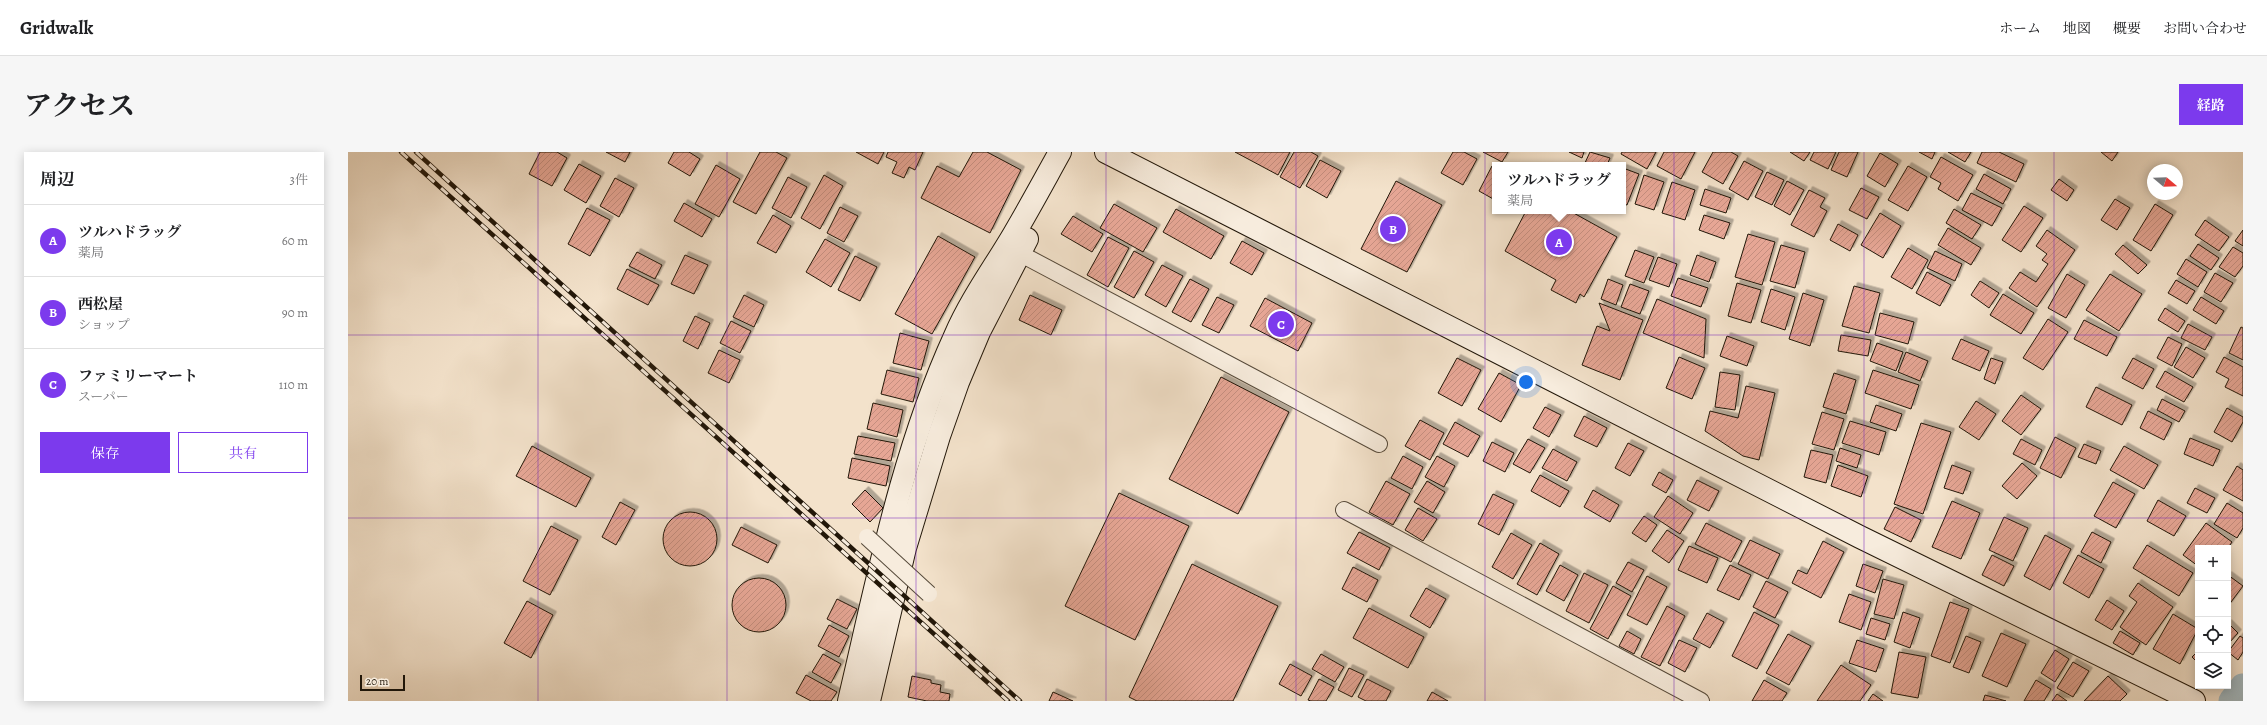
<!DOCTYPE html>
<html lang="ja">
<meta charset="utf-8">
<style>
:root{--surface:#fff;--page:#f6f6f6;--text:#202124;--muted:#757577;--line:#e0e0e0;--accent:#7c3aed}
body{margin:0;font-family:Alegreya,"Noto Serif JP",serif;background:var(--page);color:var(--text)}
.controls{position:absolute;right:12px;bottom:12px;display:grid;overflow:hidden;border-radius:0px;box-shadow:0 2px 10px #0003}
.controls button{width:36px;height:36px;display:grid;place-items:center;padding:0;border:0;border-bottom:1px solid var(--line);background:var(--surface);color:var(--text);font:20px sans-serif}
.compass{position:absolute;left:1799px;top:12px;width:36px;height:36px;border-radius:50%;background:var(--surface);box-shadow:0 2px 10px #0003;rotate:109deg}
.scale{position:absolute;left:12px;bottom:10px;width:45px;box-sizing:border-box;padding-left:4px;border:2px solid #221709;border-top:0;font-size:11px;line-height:14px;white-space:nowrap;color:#221709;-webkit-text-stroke:3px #f7ecdd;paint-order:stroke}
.you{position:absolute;left:1178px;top:230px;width:14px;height:14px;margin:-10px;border:3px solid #fff;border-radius:50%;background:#1a73e8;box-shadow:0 0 0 6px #1a73e833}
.badge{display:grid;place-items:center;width:26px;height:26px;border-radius:50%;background:var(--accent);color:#fff;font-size:13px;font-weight:700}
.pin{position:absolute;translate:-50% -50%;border:2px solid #fff;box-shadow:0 1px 4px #0006}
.popup{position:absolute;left:1144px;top:10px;width:134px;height:52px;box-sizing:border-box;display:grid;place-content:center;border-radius:0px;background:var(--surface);filter:drop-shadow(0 1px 3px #0005);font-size:13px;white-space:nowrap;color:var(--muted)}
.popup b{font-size:15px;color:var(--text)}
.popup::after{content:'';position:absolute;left:50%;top:100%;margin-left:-8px;border:8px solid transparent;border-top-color:var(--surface)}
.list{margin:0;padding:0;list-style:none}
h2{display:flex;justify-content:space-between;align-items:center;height:52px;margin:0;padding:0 16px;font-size:17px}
h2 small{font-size:13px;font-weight:400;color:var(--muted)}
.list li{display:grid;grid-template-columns:26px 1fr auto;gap:12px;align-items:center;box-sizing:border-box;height:72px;padding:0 16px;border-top:1px solid var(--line)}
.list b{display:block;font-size:15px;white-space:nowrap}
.list p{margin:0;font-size:13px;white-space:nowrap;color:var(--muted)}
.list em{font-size:13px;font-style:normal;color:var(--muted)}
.actions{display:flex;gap:8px;padding:12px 16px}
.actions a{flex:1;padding:9px 0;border:1px solid var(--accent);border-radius:0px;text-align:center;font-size:14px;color:var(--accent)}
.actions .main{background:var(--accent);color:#fff}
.icon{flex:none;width:22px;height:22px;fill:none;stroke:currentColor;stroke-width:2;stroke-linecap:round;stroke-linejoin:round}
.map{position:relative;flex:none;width:1895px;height:549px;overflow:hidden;border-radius:0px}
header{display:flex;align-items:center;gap:24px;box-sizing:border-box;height:56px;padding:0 20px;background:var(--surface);border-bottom:1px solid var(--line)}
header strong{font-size:19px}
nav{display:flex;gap:22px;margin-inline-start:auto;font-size:14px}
.intro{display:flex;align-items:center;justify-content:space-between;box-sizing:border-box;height:96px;padding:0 24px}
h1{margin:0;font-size:28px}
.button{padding:10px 18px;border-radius:0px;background:var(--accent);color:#fff;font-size:14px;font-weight:700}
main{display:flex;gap:24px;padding:0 24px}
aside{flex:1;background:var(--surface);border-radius:0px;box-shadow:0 2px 10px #0003}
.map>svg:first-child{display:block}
</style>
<header>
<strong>Gridwalk</strong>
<nav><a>ホーム</a><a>地図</a><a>概要</a><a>お問い合わせ</a></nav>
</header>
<div class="intro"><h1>アクセス</h1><a class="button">経路</a></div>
<main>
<aside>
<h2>周辺<small>3件</small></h2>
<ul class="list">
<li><span class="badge">A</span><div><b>ツルハドラッグ</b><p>薬局</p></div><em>60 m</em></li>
<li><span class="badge">B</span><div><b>西松屋</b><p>ショップ</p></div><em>90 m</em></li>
<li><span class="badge">C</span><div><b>ファミリーマート</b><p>スーパー</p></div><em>110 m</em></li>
</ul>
<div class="actions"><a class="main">保存</a><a>共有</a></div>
</aside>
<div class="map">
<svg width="1895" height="549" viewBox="0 0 1895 549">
<defs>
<pattern id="building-hatch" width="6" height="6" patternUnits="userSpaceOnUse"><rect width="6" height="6" fill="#e6a695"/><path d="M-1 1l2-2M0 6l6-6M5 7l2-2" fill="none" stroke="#c58e7f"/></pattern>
<filter id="shadow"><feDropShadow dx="3.5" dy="-3.5" stdDeviation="0" flood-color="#0004"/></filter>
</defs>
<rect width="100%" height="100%" fill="#f3e2cb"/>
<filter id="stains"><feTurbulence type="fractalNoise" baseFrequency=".005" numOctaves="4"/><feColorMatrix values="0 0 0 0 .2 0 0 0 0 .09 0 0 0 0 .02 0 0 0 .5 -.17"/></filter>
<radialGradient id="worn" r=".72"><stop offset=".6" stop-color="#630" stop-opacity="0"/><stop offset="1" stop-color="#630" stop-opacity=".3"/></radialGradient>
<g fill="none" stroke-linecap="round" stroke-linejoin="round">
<path stroke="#a2bac3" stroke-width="27" d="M1884,549L1895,535"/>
</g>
<g fill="url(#building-hatch)" stroke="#221709" filter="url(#shadow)">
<path d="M192,0H209L219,6L204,34L181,22Z"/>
<path d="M258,0H282L277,10Z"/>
<path d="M326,0H341L352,7L342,24L320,11Z"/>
<path d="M412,0H428L439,6L408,62L385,50Z"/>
<path d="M508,0H536L530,12Z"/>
<path d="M540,0H575L567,18L561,15L556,26L544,21L549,10L538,5Z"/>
<path d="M625,0H639L673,18L642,81L573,46L589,14L611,25Z"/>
<path d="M887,0H942L930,23Z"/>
<path d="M946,0H963L970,4L952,36L932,25Z"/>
<path d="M1105,0H1116L1129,7L1115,33L1093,21Z"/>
<path d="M1135,0H1160L1154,10Z"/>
<path d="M1221,0H1236L1234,6Z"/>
<path d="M1242,0L1262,6L1259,13H1236Z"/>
<path d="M1274,0H1308L1299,17L1273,2Z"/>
<path d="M1316,0H1347L1333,27L1309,14Z"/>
<path d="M1365,0H1383L1390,4L1375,32L1354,20Z"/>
<path d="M1442,0H1462L1456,9Z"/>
<path d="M1466,0H1488L1480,17L1462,8Z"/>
<path d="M1491,0H1510L1499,25L1483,18Z"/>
<path d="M1571,0H1587L1584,7Z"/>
<path d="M1600,0H1623L1617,10Z"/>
<path d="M1634,0H1651L1676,12L1668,30L1629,11Z"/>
<path d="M1753,0H1770L1764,9Z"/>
<path d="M1532,1L1550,12L1537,35L1519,24Z"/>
<path d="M1593,5L1625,23L1610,49L1590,37L1593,31L1582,25Z"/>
<path d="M972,8L993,19L979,46L958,34Z"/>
<path d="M1396,9L1415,19L1400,48L1381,37Z"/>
<path d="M231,12L253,24L238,51L216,38Z"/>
<path d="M368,13L392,27L371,65L347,52Z"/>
<path d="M1144,14L1147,16V48L1131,39Z"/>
<path d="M1560,14L1579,25L1560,59L1540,48Z"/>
<path d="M1275,16L1291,22L1279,53L1275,52Z"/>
<path d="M1419,20L1436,28L1424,53L1407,45Z"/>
<path d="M1636,22L1663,37L1655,52L1628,37Z"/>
<path d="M476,23L495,34L472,77L453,66Z"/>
<path d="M1296,23L1316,30L1306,58L1287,52Z"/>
<path d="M440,25L459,35L443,66L424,56Z"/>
<path d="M267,26L286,36L271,65L252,54Z"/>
<path d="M1711,27L1726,38L1719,49L1703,38Z"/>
<path d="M1048,29L1094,53L1059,120L1013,97Z"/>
<path d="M1439,29L1456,38L1442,63L1426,54Z"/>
<path d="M1324,30L1347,38L1337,68L1314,61Z"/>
<path d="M1513,36L1531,45L1519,67L1501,58Z"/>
<path d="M1357,37L1383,46L1378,61L1352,53Z"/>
<path d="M1461,38L1477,46L1472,55L1479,59L1466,85L1443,73Z"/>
<path d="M1623,41L1654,56L1644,74L1614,58Z"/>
<path d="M1767,47L1782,56L1769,78L1753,68Z"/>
<path d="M336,51L364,67L354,85L326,69Z"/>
<path d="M766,52L809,76L795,100L752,76Z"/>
<path d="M1807,52L1825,63L1803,99L1785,88Z"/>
<path d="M1676,54L1695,66L1673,100L1654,88Z"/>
<path d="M492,55L510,64L496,90L479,81Z"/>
<path d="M239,56L262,68L242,104L220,92Z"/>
<path d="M828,57L876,84L863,107L815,80Z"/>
<path d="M1606,57L1633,73L1624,87L1598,71Z"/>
<path d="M1178,59H1222L1269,85L1236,145L1232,142L1228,151L1203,138L1208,128L1157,99Z"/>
<path d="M1532,61L1553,74L1535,106L1513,93Z"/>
<path d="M425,63L443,74L428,101L409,91Z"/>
<path d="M1356,63L1382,71L1376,87L1351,78Z"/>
<path d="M725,64L755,82L744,100L713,82Z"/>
<path d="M1857,68L1881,85L1871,99L1847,83Z"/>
<path d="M1490,72L1510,83L1502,99L1482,88Z"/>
<path d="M1600,76L1633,96L1623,113L1590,93Z"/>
<path d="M1699,78L1727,98L1689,155L1661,136L1672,120L1688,130L1700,112L1694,108L1699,102L1688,94Z"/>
<path d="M1895,78V94L1887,89Z"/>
<path d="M1400,82L1427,90L1414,133L1387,125Z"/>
<path d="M590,84L627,105L584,182L547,162Z"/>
<path d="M760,85L781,96L760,135L739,123Z"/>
<path d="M477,87L502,101L483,135L458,120Z"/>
<path d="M894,89L916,101L904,123L882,111Z"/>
<path d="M1850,92L1871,106L1863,118L1842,104Z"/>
<path d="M1433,93L1457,100L1447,136L1422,129Z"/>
<path d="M1775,93L1799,113L1790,122L1767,102Z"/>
<path d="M1885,95L1895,101V114L1887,125L1871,115Z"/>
<path d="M1560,96L1580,108L1564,137L1543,125Z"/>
<path d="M1287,98L1306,105L1296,131L1277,124Z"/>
<path d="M786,99L806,110L786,146L766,135Z"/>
<path d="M1587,99L1614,112L1607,129L1579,116Z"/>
<path d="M289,100L314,113L307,127L281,114Z"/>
<path d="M337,103L360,113L346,142L323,132Z"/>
<path d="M1349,103L1368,110L1361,130L1342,123Z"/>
<path d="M507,104L529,115L512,149L490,138Z"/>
<path d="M1310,105L1329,112L1321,135L1301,128Z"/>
<path d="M1838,107L1859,120L1850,135L1829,122Z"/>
<path d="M814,113L835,124L818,155L797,143Z"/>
<path d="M279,117L311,133L300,153L269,137Z"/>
<path d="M1579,120L1603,133L1592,154L1568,141Z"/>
<path d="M1867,121L1885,131L1873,150L1856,140Z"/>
<path d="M1719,122L1737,133L1718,166L1700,156Z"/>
<path d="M1762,122L1794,142L1771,179L1738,158Z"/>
<path d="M1330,126L1360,136L1353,155L1323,144Z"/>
<path d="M842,127L861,137L843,170L824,160Z"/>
<path d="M1260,127L1275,133L1268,153L1253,147Z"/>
<path d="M1828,128L1847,139L1839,152L1820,141Z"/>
<path d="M1632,129L1651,141L1641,156L1623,143Z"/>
<path d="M1389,131L1413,138L1403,171L1380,164Z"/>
<path d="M1282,132L1301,139L1292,162L1273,155Z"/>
<path d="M1506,134L1532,141L1521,181L1494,174Z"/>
<path d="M1423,137L1447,145L1437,178L1413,170Z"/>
<path d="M1455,141L1476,148L1462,194L1441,187Z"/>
<path d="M1655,142L1686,161L1673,182L1642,163Z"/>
<path d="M396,143L416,153L406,175L385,165Z"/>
<path d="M682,143L714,158L703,183L671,168Z"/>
<path d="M869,145L886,153L871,181L854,173Z"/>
<path d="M1853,145L1876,159L1868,172L1845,158Z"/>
<path d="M917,146L964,171L950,199L902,174Z"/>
<path d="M1309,147L1358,167L1356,206L1295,181Z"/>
<path d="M1251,151L1295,168L1272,228L1234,213L1249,174L1262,179Z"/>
<path d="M1817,156L1837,169L1830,180L1810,168Z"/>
<path d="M1532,161L1566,170L1560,192L1527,183Z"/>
<path d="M347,164L362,171L350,197L335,189Z"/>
<path d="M1700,167L1720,180L1695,218L1675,206Z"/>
<path d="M1736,168L1769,185L1759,204L1726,187Z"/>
<path d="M383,169L403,179L392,201L372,191Z"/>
<path d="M1840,172L1864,185L1857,198L1833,186Z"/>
<path d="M1893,175L1895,176V208L1881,201Z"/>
<path d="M552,181L581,189L573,218L545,211Z"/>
<path d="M1493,183L1523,188L1520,204L1490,199Z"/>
<path d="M1379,184L1406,194L1399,214L1372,204Z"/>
<path d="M1820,185L1834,192L1824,214L1809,206Z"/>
<path d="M1613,187L1641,199L1632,219L1604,207Z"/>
<path d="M1529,191L1555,200L1548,219L1522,209Z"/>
<path d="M1838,195L1857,206L1845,226L1826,215Z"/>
<path d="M371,198L392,208L381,231L360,221Z"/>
<path d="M1558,200L1580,209L1572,229L1550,220Z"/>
<path d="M1331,205L1357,216L1344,247L1318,236Z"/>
<path d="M1876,205L1895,215V244L1877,235L1881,227L1868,220Z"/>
<path d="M1109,206L1133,218L1114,254L1090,241Z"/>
<path d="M1643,206L1655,210L1647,232L1636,227Z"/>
<path d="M1785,206L1806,217L1795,237L1774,226Z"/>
<path d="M539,218L571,226L565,250L533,242Z"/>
<path d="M1525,218L1571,233L1563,257L1517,241Z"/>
<path d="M1817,219L1845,235L1836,250L1808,235Z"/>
<path d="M1372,220L1392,223L1387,258L1367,255Z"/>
<path d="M1151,221L1173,233L1153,270L1130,257Z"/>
<path d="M1486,221L1508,228L1498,262L1475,255Z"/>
<path d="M873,225L941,260L890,362L821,327Z"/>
<path d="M1398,234L1427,241L1411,308L1395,304L1357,279L1362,259L1390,266Z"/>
<path d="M1748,235L1784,253L1774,273L1738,255Z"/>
<path d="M1673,243L1693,257L1673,283L1654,269Z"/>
<path d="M1814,247L1837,259L1831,270L1809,258Z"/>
<path d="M1628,249L1648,262L1631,288L1611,275Z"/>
<path d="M525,251L555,258L549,285L519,277Z"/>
<path d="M1528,253L1554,262L1548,279L1522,270Z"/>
<path d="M1197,255L1213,263L1201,285L1185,276Z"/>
<path d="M1879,256L1895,265V270L1884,290L1866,280Z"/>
<path d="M1800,259L1824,271L1816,288L1792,276Z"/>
<path d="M1474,260L1496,267L1486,298L1464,292Z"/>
<path d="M1236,264L1259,276L1249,295L1226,284Z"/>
<path d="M1072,268L1096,281L1082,308L1057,294Z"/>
<path d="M1502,269L1538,280L1531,303L1494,291Z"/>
<path d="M1107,270L1132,284L1120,305L1095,292Z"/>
<path d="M1573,271L1603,280L1575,362L1546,352Z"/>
<path d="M510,284L547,291L543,309L506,302Z"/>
<path d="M1707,285L1728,296L1713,326L1692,316Z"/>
<path d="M1842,286L1872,298L1865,314L1836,302Z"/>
<path d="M1180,287L1197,296L1182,321L1165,312Z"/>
<path d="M1673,287L1694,298L1687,313L1665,302Z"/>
<path d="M1144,290L1166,301L1157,320L1135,309Z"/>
<path d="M1280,291L1296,299L1282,324L1267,316Z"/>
<path d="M1736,292L1753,299L1748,312L1730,305Z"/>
<path d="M184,294L243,326L228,355L168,324Z"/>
<path d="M1776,294L1810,313L1796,337L1762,318Z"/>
<path d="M1492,296L1513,303L1509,316L1488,309Z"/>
<path d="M1205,297L1229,310L1219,329L1194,316Z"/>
<path d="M1463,298L1485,303L1478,331L1456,325Z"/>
<path d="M1055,304L1075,315L1064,337L1043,326Z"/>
<path d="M1089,304L1107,314L1096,335L1077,325Z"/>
<path d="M504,306L542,314L538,334L500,326Z"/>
<path d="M1674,311L1689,324L1669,347L1654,334Z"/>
<path d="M1490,313L1520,324L1513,345L1483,334Z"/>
<path d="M1604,313L1623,320L1615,342L1596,336Z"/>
<path d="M1889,314L1895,318V349L1875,338Z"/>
<path d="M1311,320L1325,328L1318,341L1304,333Z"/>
<path d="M1192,323L1221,339L1212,355L1183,339Z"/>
<path d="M1349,328L1371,339L1361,359L1339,348Z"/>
<path d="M1038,329L1062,342L1045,373L1021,360Z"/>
<path d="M1079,329L1097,340L1085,361L1066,350Z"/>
<path d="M1765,330L1787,342L1768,376L1746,364Z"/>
<path d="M1847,336L1867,346L1859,361L1839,351Z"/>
<path d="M517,338L535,356L522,370L504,352Z"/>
<path d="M1245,338L1271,353L1262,370L1236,355Z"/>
<path d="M771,341L841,374L787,488L717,454Z"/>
<path d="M1145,342L1166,352L1151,383L1130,372Z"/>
<path d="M1320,344L1345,361L1332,382L1306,365Z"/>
<path d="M1810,348L1838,364L1826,384L1799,369Z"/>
<path d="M1604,349L1632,361L1613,407L1584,395Z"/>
<path d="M272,350L287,358L268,393L254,385Z"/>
<path d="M1879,351L1895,361V376L1889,386L1866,372Z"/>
<path d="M1547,355L1573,368L1563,390L1536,377Z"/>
<path d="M1070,356L1089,367L1075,389L1057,378Z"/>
<circle cx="342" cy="387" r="27"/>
<path d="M1296,364L1309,373L1298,390L1284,381Z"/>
<path d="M1656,365L1680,376L1665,409L1641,398Z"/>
<path d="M1358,371L1394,389L1383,410L1347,392Z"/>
<path d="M1858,371L1884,390L1880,396H1850V414L1835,403Z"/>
<path d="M203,374L230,388L202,443L175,429Z"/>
<path d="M393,375L429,393L420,411L384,393Z"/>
<path d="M1319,378L1336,389L1321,411L1304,399Z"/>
<path d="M1011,380L1042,396L1031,418L999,401Z"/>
<path d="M1744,380L1763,390L1753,411L1733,400Z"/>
<path d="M1163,381L1184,393L1165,427L1144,415Z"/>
<path d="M1697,383L1723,397L1702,438L1676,424Z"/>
<path d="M1402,388L1432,402L1420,427L1390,412Z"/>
<path d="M1475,389L1496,400L1473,446L1444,431L1450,418L1459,422Z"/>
<path d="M1192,391L1211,402L1189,443L1169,432Z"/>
<path d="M1799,393L1845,421L1831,444L1785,416Z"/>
<path d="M1341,394L1370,406L1359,431L1330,418Z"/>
<path d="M1644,403L1666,414L1656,434L1634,423Z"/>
<path d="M1730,403L1756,417L1741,446L1715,431Z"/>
<path d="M1280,410L1296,418L1284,440L1268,431Z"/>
<path d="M844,412L930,454L885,549H789L781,545Z"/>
<path d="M1515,412L1535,419L1527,441L1508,434Z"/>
<path d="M1212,413L1230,423L1216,449L1198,439Z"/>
<path d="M1382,413L1403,423L1391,448L1369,438Z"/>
<path d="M1005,415L1030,428L1019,450L994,437Z"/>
<path d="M1236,421L1260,433L1241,471L1218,459Z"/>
<path d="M1880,423L1895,434L1880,454Z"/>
<path d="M1299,424L1319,435L1299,473L1279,463Z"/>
<circle cx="411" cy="453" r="27"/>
<path d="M1535,427L1556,433L1546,467L1526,462Z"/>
<path d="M1418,429L1440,440L1427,466L1405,455Z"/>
<path d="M1790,431L1825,455L1798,493L1772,475L1789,450L1781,444Z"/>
<path d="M1265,434L1283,444L1260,487L1242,477Z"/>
<path d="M1078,436L1098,447L1082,476L1062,464Z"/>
<path d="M1501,442L1523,450L1513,478L1491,470Z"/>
<path d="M489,447L509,457L499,477L479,467Z"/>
<path d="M1759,448L1776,459L1764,478L1747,468Z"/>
<path d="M179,449L205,463L183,506L156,491Z"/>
<path d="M1602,450L1621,457L1602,511L1583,504Z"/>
<path d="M1319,454L1337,464L1312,514L1293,505Z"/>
<path d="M1021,456L1076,485L1060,516L1005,486Z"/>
<path d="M1406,460L1431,473L1409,517L1384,504Z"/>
<path d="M1555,460L1572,466L1562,496L1546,490Z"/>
<path d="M1359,461L1376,470L1362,496L1345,487Z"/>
<path d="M1825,462L1850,477L1832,512L1805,497Z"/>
<path d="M1523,466L1542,472L1537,488L1518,482Z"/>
<path d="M1880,471L1890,481L1881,491L1880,490Z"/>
<path d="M481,473L501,484L491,505L470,494Z"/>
<path d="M1279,479L1293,487L1286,502L1271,494Z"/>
<path d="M1772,479L1792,491L1785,503L1765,491Z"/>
<path d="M1653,481L1678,492L1659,535L1634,524Z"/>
<path d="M1440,482L1463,494L1441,533L1418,521Z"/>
<path d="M1618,484L1633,490L1621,521L1605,515Z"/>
<path d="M1892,484L1895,486V500L1890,508L1880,500Z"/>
<path d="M1331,488L1349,496L1337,520L1320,511Z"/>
<path d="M1509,488L1536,497L1528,520L1501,511Z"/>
<path d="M1707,498L1721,507L1707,530L1693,521Z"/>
<path d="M1850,499V511L1844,505Z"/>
<path d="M1551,500L1578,505L1570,546L1543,541Z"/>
<path d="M475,502L493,512L483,531L464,520Z"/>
<path d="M973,502L996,515L987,530L964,517Z"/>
<path d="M1725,510L1741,519L1725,545L1709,536Z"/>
<path d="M942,512L964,524L953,544L931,532Z"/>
<path d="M1493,513L1523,533L1512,549H1469Z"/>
<path d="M1001,516L1016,523L1004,545L990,538Z"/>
<path d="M458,523L489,540L483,549H463L448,541Z"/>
<path d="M564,524L583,528V531L593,533L592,540L602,542L601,549H579L560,545Z"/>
<path d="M1760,524L1779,542L1772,549H1736Z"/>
<path d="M971,527L986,535L978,549H963L960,548Z"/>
<path d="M1019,527L1043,539L1038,549H1018L1010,545Z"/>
<path d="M1416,528L1439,541L1434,549H1404Z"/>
<path d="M1688,528L1703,537L1696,549H1676Z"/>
<path d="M705,540L725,549H701Z"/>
<path d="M1084,540L1100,549H1079Z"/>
<path d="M1525,542L1535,549H1520Z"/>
<path d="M1709,542L1719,549H1704Z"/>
<path d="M1637,543L1658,549H1635Z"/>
</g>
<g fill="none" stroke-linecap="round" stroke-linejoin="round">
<g stroke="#564a3a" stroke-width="18">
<g id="street">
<path d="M671,101L1031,292"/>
<path d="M996,358L1353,549"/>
</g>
</g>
<g stroke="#221709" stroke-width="24">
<g id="secondary">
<path d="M758,0L1512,385L1846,549"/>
<path d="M501,549C530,426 554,300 607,184C623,147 646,116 666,82C682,55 697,27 712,0"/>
<path d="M521,549L557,396L591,284L610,230L631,180L679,87"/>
</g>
</g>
<use href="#street" stroke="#f7ecdd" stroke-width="16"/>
<use href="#secondary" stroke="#f7ecdd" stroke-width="22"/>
<g stroke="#221709" stroke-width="4.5">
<g id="rail">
<path d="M53,0L660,549"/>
<path d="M68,0L672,549"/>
</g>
</g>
<use href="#rail" stroke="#f7ecdd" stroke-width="3" stroke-dasharray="9" stroke-linecap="butt"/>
<g stroke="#564a3a" stroke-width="18" stroke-linecap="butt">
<path id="street-bridge" d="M519,385L581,442"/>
</g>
<use href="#street-bridge" stroke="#f7ecdd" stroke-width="16"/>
</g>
<path fill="none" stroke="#7b2cbf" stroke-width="1" stroke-opacity="0.55" d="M190,0V549M379,0V549M568,0V549M758,0V549M948,0V549M1137,0V549M1326,0V549M1516,0V549M1706,0V549M0,183H1895M0,366H1895"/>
<rect width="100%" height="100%" filter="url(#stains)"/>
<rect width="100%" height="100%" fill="url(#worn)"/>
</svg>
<div class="controls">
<button>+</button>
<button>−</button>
<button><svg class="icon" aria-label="locate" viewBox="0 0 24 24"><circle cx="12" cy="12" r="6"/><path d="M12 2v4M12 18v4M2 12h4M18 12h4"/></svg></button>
<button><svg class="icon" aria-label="layers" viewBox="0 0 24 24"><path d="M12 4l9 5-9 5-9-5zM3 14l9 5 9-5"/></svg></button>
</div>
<svg class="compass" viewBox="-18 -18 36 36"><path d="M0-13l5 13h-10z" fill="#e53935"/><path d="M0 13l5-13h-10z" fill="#757577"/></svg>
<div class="scale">20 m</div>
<div class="you"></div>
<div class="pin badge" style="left:1211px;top:90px">A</div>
<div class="popup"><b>ツルハドラッグ</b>薬局</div>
<div class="pin badge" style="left:1045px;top:77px">B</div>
<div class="pin badge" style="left:933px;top:172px">C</div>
</div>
</main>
